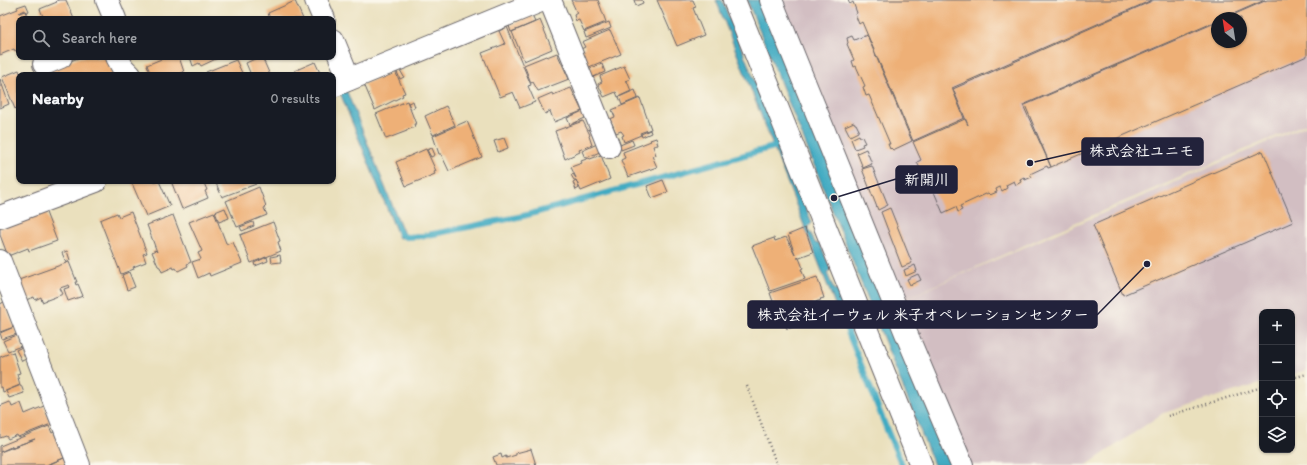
<!DOCTYPE html>
<meta charset="utf-8">
<style>
:root{--surface:#171b24;--page:#242831;--text:#f1f3f6;--muted:#9ea1a6;--line:#363941}
body{margin:0;font-family:Itim,"Klee One",sans-serif;background:var(--page);color:var(--text)}
.controls{position:absolute;right:12px;bottom:12px;display:grid;overflow:hidden;border-radius:8px;box-shadow:0 1px 3px #0004}
.controls button{width:36px;height:36px;display:grid;place-items:center;padding:0;border:0;border-bottom:1px solid var(--line);background:var(--surface);color:var(--text);font:20px sans-serif}
.compass{position:absolute;left:1211px;top:12px;width:36px;height:36px;border-radius:50%;background:var(--surface);box-shadow:0 1px 3px #0004;rotate:330deg}
.list{margin:0;padding:0;list-style:none}
h2{display:flex;justify-content:space-between;align-items:center;height:52px;margin:0;padding:0 16px;font-size:17px}
h2 small{font-size:13px;font-weight:400;color:var(--muted)}
.icon{flex:none;width:22px;height:22px;fill:none;stroke:currentColor;stroke-width:2;stroke-linecap:round;stroke-linejoin:round}
.map{position:relative;flex:none;width:1307px;height:465px;overflow:hidden}
.search{position:absolute;background:var(--surface);box-shadow:0 1px 3px #0004;left:16px;top:16px;width:320px;height:44px;display:flex;align-items:center;gap:10px;box-sizing:border-box;padding:0 14px;border-radius:8px;color:var(--muted);font-size:15px}
.panel{position:absolute;background:var(--surface);box-shadow:0 1px 3px #0004;left:16px;top:72px;width:320px;height:112px;border-radius:8px}
.map>svg:first-child{display:block}
</style>
<div class="map">
<svg width="1307" height="465" viewBox="0 0 1307 465">
<rect width="100%" height="100%" fill="#fbf7ec"/>
<filter id="ink" filterUnits="userSpaceOnUse"><feTurbulence type="fractalNoise" baseFrequency=".025" numOctaves="2"/><feDisplacementMap in="SourceGraphic" scale="8" xChannelSelector="R" yChannelSelector="G"/><feConvolveMatrix kernelMatrix="1 2 1 2 8 2 1 2 1" color-interpolation-filters="sRGB"/></filter>
<filter id="wash" filterUnits="userSpaceOnUse"><feTurbulence type="fractalNoise" baseFrequency=".012" numOctaves="4" result="noise"/><feDisplacementMap in="SourceGraphic" scale="16" xChannelSelector="R" yChannelSelector="G"/><feGaussianBlur stdDeviation="0.9" result="paint"/><feColorMatrix in="noise" values="0 0 0 0 0 0 0 0 0 0 0 0 0 0 0 0 0 1.4 0 .05"/><feComposite in="paint" operator="in"/></filter>
<g filter="url(#wash)">
<rect width="100%" height="100%" fill="#eae0bd"/>
<g fill="#d2bec2" fill-rule="evenodd">
<path d="M778,0H1307V123L1072,224L900,301ZM1217,18H1241V42H1217Z"/>
<path d="M1307,125V370L1292,374V312H1262V383L1163,413L1087,465H968L900,301Z"/>
</g>
<g fill="#42abc2" stroke="#32667e">
<path d="M716,0H722L791,170L789,173L795,190L799,191L812,223L808,227L815,243L820,244L831,269L827,273L834,290H839L850,328L845,330Z"/>
<path d="M747,0H763L951,465H934L819,177Z"/>
<path d="M345,87L405,237L399,238L339,90Z"/>
</g>
<g fill="none" stroke-linecap="round" stroke-linejoin="round">
<g stroke="#42abc2" stroke-width="6">
<path d="M399,231L400,234L406,237L423,236L523,216L777,146"/>
<path d="M844,322L887,430L902,465"/>
</g>
</g>
<g id="blocks">
<g fill="#eeb077">
<path d="M59,0H66L74,19H44L40,9L57,2L56,1Z"/>
<path d="M571,0H598L606,22L584,31L579,20L576,21L574,15L577,13Z"/>
<path d="M634,0H642L643,3L636,6Z"/>
<path d="M657,0H693L696,7L693,8L704,35L677,46Z"/>
<path d="M849,0H1152L952,88L964,118L913,141L862,22L859,24L855,14L857,13L853,2L850,4L848,1Z"/>
<path d="M1154,0H1265L1224,18H1217V21L1023,105L1051,167L1048,168L1047,166L1030,174L1032,177L1025,180L1024,177L1020,179L1021,182L1016,185L1014,181L1006,185L1007,188L1002,191L1000,187L996,189L997,192L990,195L988,193L960,206L962,210L958,212L956,207L943,213L925,171L922,173L917,162L921,160L913,142L965,119L968,125L953,89Z"/>
<path d="M1267,0H1307V56L1051,167L1025,105L1217,22V42H1241V18H1226Z"/>
<path d="M295,1L303,19H270L268,13Z"/>
<path d="M26,4L29,11L26,13L25,10L19,13L25,11L28,19H19V49L15,51L14,49L0,55V16L18,9L17,7Z"/>
<path d="M532,16L535,22L511,32L509,26Z"/>
<path d="M540,20L552,49L524,61L512,32Z"/>
<path d="M609,22L611,28L586,38L584,32Z"/>
<path d="M507,27L531,85L528,86L535,102L520,108L513,92L500,97L482,53L505,44L499,31Z"/>
<path d="M610,30L621,54L589,67L581,49L585,47L582,42Z"/>
<path d="M867,35L912,141L893,150L891,148L890,149L888,144H890L869,95L866,96L863,87L865,86L856,66L854,67L852,61L854,60L847,44L848,43L847,38L852,36L854,40Z"/>
<path d="M557,53L569,79L538,91L533,82L531,83L524,65L546,56L547,57Z"/>
<path d="M81,57H95L96,58L106,57L114,75H50L48,72L65,63Z"/>
<path d="M166,57H179L184,72L177,75H151L147,65Z"/>
<path d="M190,57H220L201,66L199,63L193,66Z"/>
<path d="M259,57H262L270,75H251L246,63Z"/>
<path d="M236,60L243,75H207L206,72Z"/>
<path d="M315,62L321,75H296L294,71Z"/>
<path d="M602,64L605,72L591,78L588,69Z"/>
<path d="M624,66L630,79L625,81H627L631,91L618,97L616,92L604,97L598,84L602,82L600,76Z"/>
<path d="M19,70L21,75H19V113L16,108L15,109L2,77Z"/>
<path d="M400,70L404,77L400,79L397,72Z"/>
<path d="M395,71L405,93L402,94L403,96L375,110L364,84Z"/>
<path d="M0,79L9,104L0,108Z"/>
<path d="M571,88L582,111L554,122L550,111L545,114L538,99L552,93L553,95Z"/>
<path d="M635,90L638,98L622,105L619,97Z"/>
<path d="M640,98L651,129L640,133L641,135L624,142L622,136L624,135L621,131L616,133L610,119L615,117L612,110Z"/>
<path d="M407,101L416,124H414L415,127L407,130V131L386,139L376,114Z"/>
<path d="M413,101L415,107L411,109L408,103Z"/>
<path d="M446,106L455,125L433,135L425,116Z"/>
<path d="M583,111L585,118L570,125L567,118Z"/>
<path d="M467,121L482,157L449,171L441,154H439L433,136Z"/>
<path d="M583,121L590,135L589,136L592,145L579,150L580,152L565,159L555,131Z"/>
<path d="M854,122L855,124H856L859,130H858V132L850,136L845,126Z"/>
<path d="M650,130L651,133L642,137L641,134Z"/>
<path d="M859,135L860,137H862L865,143L862,144L863,146L855,149L851,139Z"/>
<path d="M504,138L508,148L498,152L494,141Z"/>
<path d="M656,138L658,145L653,146L656,155L652,156L657,167L628,177L621,160L625,158L623,152L651,141L650,140Z"/>
<path d="M632,140L634,145L621,150L620,145Z"/>
<path d="M597,144L600,152L585,158L582,151Z"/>
<path d="M432,148L435,155L431,157L427,150Z"/>
<path d="M426,149L436,171L434,172L435,174L406,186L396,162Z"/>
<path d="M866,149L872,164L863,168L857,153Z"/>
<path d="M1263,151L1293,222L1123,295L1093,225Z"/>
<path d="M601,155L610,179L581,191L576,180H574L571,175L573,174L576,178L571,167L582,163L581,161L589,158L590,159Z"/>
<path d="M872,166L888,205L878,210L862,169Z"/>
<path d="M576,180L579,188L576,190L573,182Z"/>
<path d="M663,180L668,192L652,198L647,186Z"/>
<path d="M131,181H159L170,206L146,216Z"/>
<path d="M171,181H206V182L204,183L207,190L205,191L208,198L182,209Z"/>
<path d="M215,181H255L256,184L222,197Z"/>
<path d="M259,187L266,206L264,208L267,215L237,227L226,201Z"/>
<path d="M225,208L229,218L219,222L215,212Z"/>
<path d="M890,208L912,263L902,267L881,212Z"/>
<path d="M45,210L57,241L29,251L28,248L8,256L0,235V228Z"/>
<path d="M131,212L147,253L143,254L146,262L133,267L134,269L121,274L100,220L117,213L119,217Z"/>
<path d="M214,212L226,243L228,244L233,242L242,263L210,276L209,273L198,278L192,262L201,259L198,253L202,251L189,222Z"/>
<path d="M173,215L191,262L187,264L188,266L178,271L176,268L174,269L173,267L162,272L160,267L158,266L152,252L155,250L157,252L147,225Z"/>
<path d="M253,222L254,226L242,231L240,227Z"/>
<path d="M273,222L280,241L278,242L281,251L251,263L240,235Z"/>
<path d="M805,228L813,252L797,258H799L803,268L801,269L805,279L770,291L752,246L774,238L775,241L786,237L795,254L788,235Z"/>
<path d="M67,251L70,260L66,262L62,253Z"/>
<path d="M280,255L281,262L272,263L271,257Z"/>
<path d="M267,257L268,261L255,266L254,263Z"/>
<path d="M69,262L77,282H75L76,285L78,284L83,296L68,301L64,289L70,287L69,285L60,288L63,294L42,302L41,297L35,300L34,297L23,301L16,281Z"/>
<path d="M915,265L917,271L906,276L904,270Z"/>
<path d="M129,272L135,287L127,290L122,275Z"/>
<path d="M918,274L921,280L910,285L907,279Z"/>
<path d="M817,277L824,298L820,299L821,300L812,303L814,309L803,312L806,323L787,329L781,313L780,307L782,306L780,304L775,307L770,293Z"/>
<path d="M4,302L14,327L0,332V304Z"/>
<path d="M14,327L17,334L2,339L0,333Z"/>
<path d="M17,335L21,346L8,351L3,341Z"/>
<path d="M22,347L26,359L22,361L16,350Z"/>
<path d="M13,352L20,373L17,374L20,385L3,392L2,387L0,388V357Z"/>
<path d="M21,385L24,393L9,398L6,391Z"/>
<path d="M10,402L12,407L21,403L25,414L44,406L51,424L18,437L17,435L8,439L6,436L0,438V406Z"/>
<path d="M49,426L52,433L54,432L64,458L46,465H0V452L35,439L13,447V446L0,452V446Z"/>
<path d="M531,449L536,465H496L493,457L501,454L502,458L506,456V458L516,455V453Z"/>
<path d="M64,458L67,465H48Z"/>
</g>
</g>
</g>
<g filter="url(#ink)">
<use href="#blocks" fill-opacity="0" stroke="#686468" stroke-width="1"/>
<g fill="none" stroke-linecap="round" stroke-linejoin="round">
<g stroke="#686468" stroke-width="24">
<g id="minor">
<path d="M107,0L115,19"/>
<path d="M316,0L324,19"/>
<path d="M550,0L609,147"/>
<path d="M734,0L921,465"/>
<path d="M771,0L906,333L962,465"/>
<path d="M333,40L349,79"/>
<path d="M117,57L123,68L130,75"/>
<path d="M44,64L61,57"/>
<path d="M333,86L543,0"/>
<path d="M0,217L96,181"/>
<path d="M0,261L79,465"/>
</g>
</g>
<g stroke="#686468" stroke-width="2.5" stroke-dasharray="1 3" stroke-linecap="butt">
<path d="M1292,378L1307,374"/>
<path d="M747,386L777,465"/>
<path d="M1168,416L1262,387"/>
</g>
<use href="#minor" stroke="#fff" stroke-width="22"/>
</g>
</g>
<path fill="none" stroke="#22223b" stroke-width="1.5" d="M1030 163L1082 151M834 198L896 179M1147 264L1097 315"/>
<g fill="#22223b" stroke="#fbf7ec" stroke-width="1.5">
<circle cx="1030" cy="163" r="4"/>
<circle cx="834" cy="198" r="4"/>
<circle cx="1147" cy="264" r="4"/>
</g>
<g fill="#22223b" stroke="#22223b" stroke-width="1.5">
<rect x="1082" y="138" width="121" height="27" rx="4"/>
<rect x="896" y="166" width="61" height="27" rx="4"/>
<rect x="748" y="301" width="349" height="27" rx="4"/>
</g>
<g font-size="15" text-anchor="middle" font-weight="bold" fill="#fff">
<text x="1142" y="156">株式会社ユニモ</text>
<text x="927" y="185">新開川</text>
<text x="923" y="320">株式会社イーウェル 米子オペレーションセンター</text>
</g>
</svg>
<div class="controls">
<button>+</button>
<button>−</button>
<button><svg class="icon" aria-label="locate" viewBox="0 0 24 24"><circle cx="12" cy="12" r="6"/><path d="M12 2v4M12 18v4M2 12h4M18 12h4"/></svg></button>
<button><svg class="icon" aria-label="layers" viewBox="0 0 24 24"><path d="M12 4l9 5-9 5-9-5zM3 14l9 5 9-5"/></svg></button>
</div>
<svg class="compass" viewBox="-18 -18 36 36"><path d="M0-13l5 13h-10z" fill="#e53935"/><path d="M0 13l5-13h-10z" fill="#9ea1a6"/></svg>
<div class="search"><svg class="icon" aria-label="search" viewBox="0 0 24 24"><circle cx="10" cy="10" r="6"/><path d="M15 15l6 6"/></svg>Search here</div>
<section class="panel">
<h2>Nearby<small>0 results</small></h2>
<ul class="list">
</ul>
</section>
</div>
